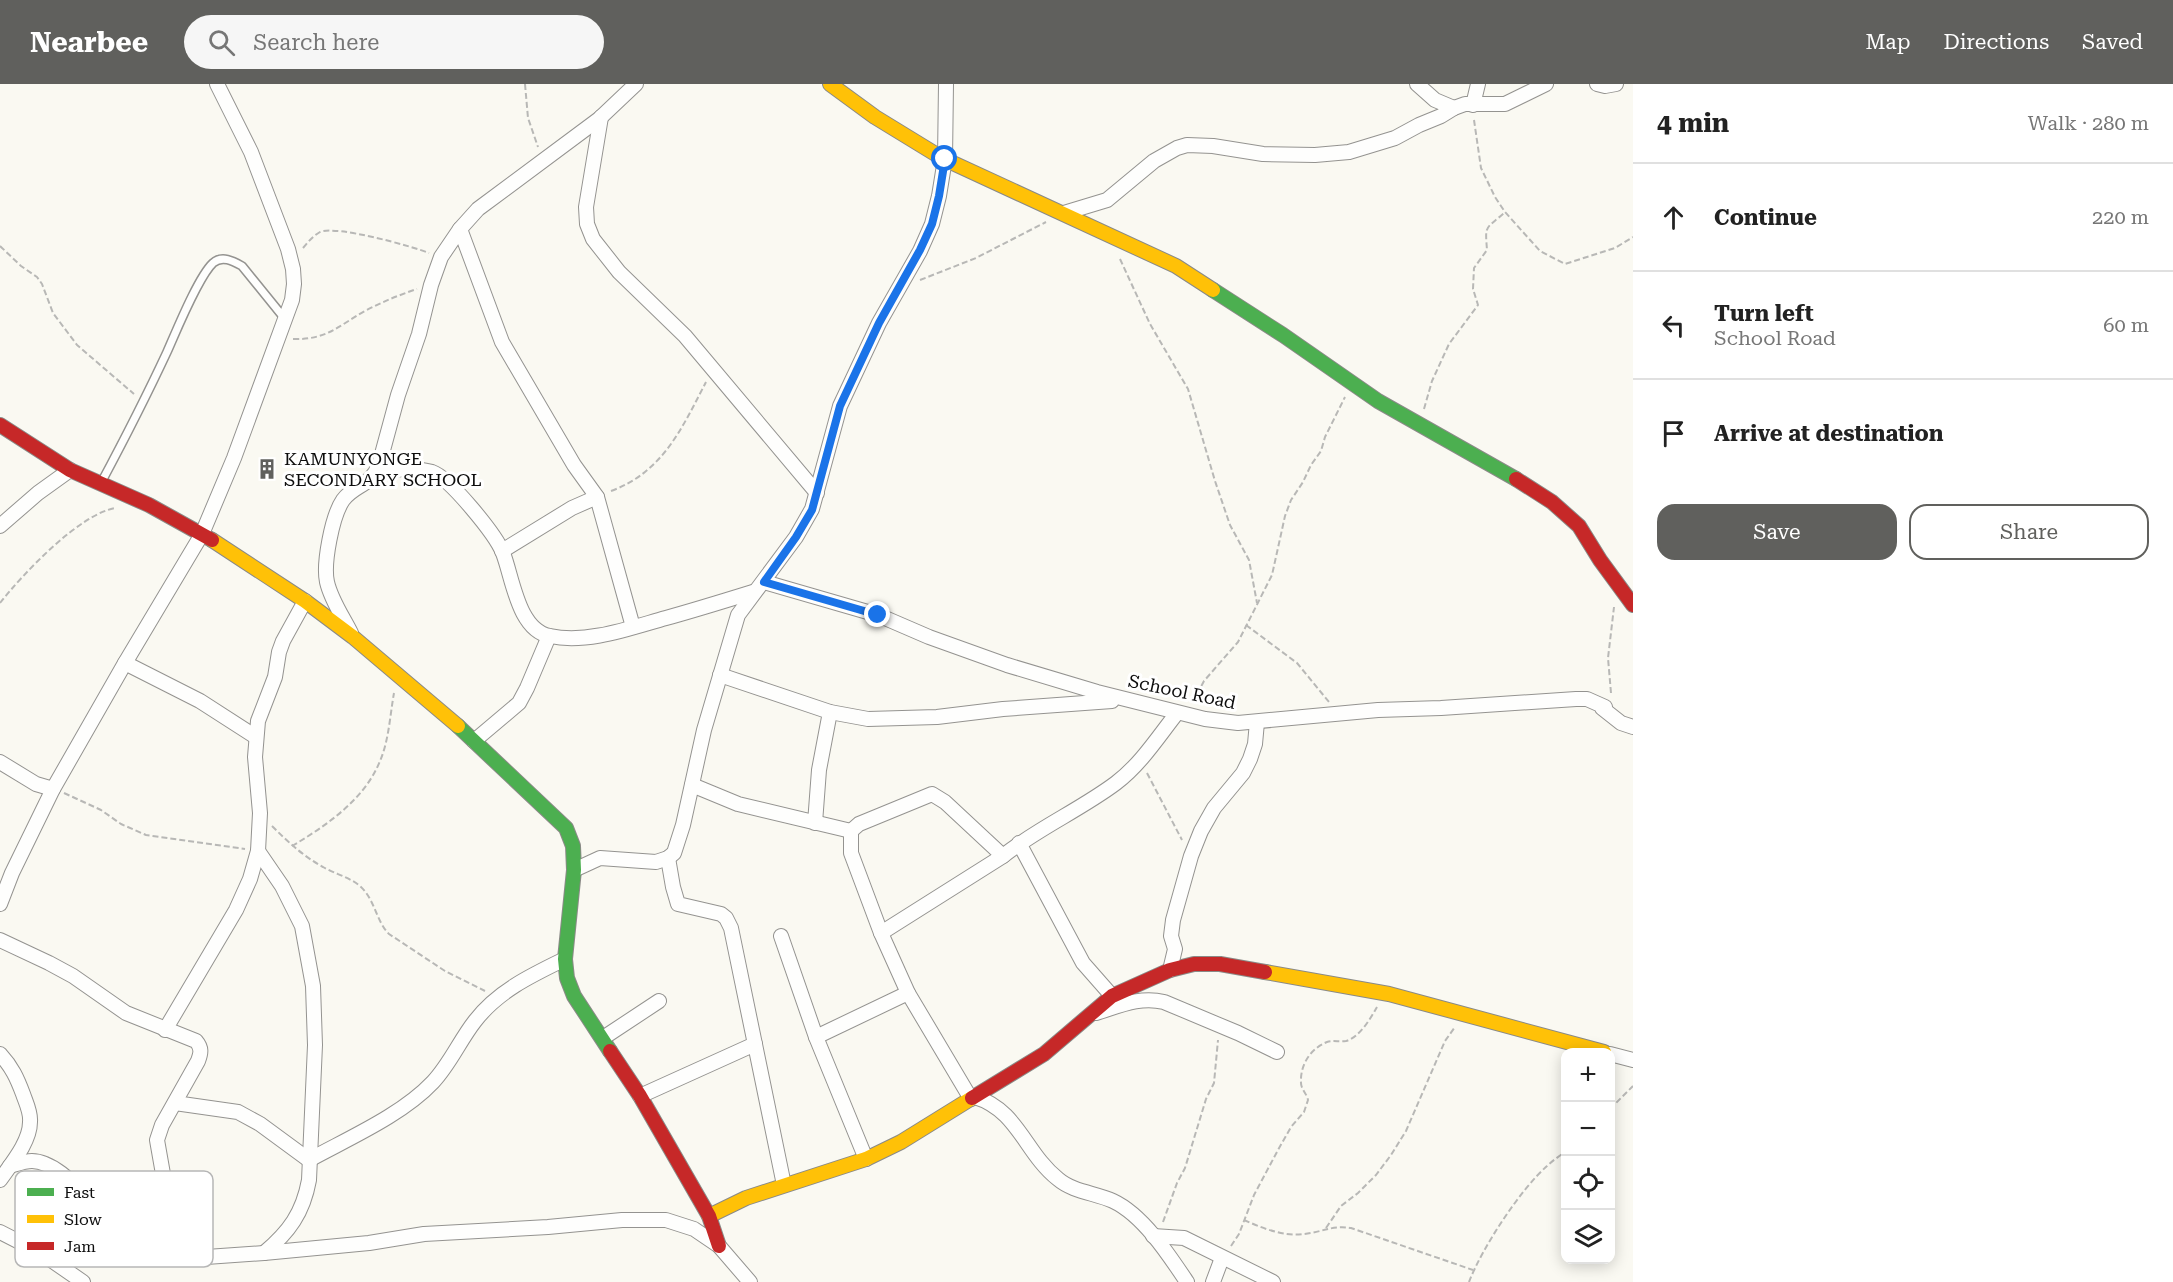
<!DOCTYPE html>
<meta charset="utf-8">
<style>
:root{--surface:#fff;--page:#f6f6f6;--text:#222;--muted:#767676;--line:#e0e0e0;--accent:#60605d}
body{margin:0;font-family:"Roboto Serif",serif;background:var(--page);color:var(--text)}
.controls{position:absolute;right:18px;bottom:18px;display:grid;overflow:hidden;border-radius:12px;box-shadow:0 3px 15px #0003}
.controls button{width:54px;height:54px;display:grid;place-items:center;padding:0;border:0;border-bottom:2px solid var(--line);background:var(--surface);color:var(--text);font:30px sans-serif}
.stop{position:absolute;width:18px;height:18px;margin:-14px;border:4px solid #1a73e8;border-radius:50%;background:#fff}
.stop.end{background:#1a73e8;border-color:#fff;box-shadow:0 2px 6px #0008}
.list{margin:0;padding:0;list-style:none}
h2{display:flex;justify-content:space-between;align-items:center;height:78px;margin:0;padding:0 24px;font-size:26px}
h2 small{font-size:20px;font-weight:400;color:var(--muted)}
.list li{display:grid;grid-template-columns:39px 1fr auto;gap:18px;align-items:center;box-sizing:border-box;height:108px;padding:0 24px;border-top:2px solid var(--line)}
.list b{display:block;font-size:22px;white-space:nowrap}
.list p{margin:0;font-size:20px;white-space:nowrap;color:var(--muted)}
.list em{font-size:20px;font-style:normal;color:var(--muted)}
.actions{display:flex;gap:12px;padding:18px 24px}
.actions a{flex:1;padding:14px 0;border:2px solid var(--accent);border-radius:18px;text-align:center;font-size:21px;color:var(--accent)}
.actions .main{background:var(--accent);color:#fff}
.icon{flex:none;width:33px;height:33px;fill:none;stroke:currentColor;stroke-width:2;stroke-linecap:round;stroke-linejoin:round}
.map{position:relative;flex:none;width:1633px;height:1198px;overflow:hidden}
header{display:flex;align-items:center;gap:36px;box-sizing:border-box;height:84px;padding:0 30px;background:var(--accent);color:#fff}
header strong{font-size:28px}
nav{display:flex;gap:33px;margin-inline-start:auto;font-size:21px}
.search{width:420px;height:54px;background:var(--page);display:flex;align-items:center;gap:15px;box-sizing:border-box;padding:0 21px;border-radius:33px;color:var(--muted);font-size:22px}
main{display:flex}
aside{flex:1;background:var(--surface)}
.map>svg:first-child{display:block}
</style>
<header>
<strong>Nearbee</strong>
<div class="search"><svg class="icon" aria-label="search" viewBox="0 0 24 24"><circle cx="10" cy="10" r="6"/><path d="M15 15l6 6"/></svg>Search here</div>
<nav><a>Map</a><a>Directions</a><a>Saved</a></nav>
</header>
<main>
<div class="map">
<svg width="1633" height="1198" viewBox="0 0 1633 1198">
<rect width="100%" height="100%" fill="#faf9f2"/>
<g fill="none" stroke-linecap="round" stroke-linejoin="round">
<g stroke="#949390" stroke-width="10">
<path id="lane" d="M101,399C124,356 146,313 167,268C176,248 198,193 213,179C222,171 233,177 242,182L285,235"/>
</g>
<g stroke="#949390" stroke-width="16">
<g id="street">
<path d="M1417,0L1435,16L1454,24"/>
<path d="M1597,0L1605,2L1616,0"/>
<path d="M1473,21L1478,0"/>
<path d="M601,33L586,123L587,140L593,155L619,188L685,252L817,409"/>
<path d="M1064,129L1107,116L1154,77L1177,64L1187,61L1213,62L1263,70L1315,71L1349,68L1395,54L1419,41L1441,32L1454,24L1465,20H1505L1546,0"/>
<path d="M460,145L502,258L574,381L597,413L633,543"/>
<path d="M377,386C394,386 415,383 432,388C450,394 496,451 503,469C513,495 518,546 550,552C587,560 630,544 666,534C695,526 724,517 753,508"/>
<path d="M0,442L38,409L70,386"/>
<path d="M502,467L572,424L597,413"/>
<path d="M764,498L878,531L929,553L1007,581L1097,608L1205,635L1238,639L1378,626L1441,624L1576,615H1587L1605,623L1602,624L1621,639L1633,643"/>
<path d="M351,549C343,533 331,516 327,498C323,480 332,432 343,416C355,400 370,403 379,381L398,311L419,250L431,201L441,173L460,145L478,125L599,35L636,0"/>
<path d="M125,579L200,617L256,653"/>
<path d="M720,591L830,628L868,635L937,633L1003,625L1112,617"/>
<path d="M474,657L519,619L527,604L549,552"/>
<path d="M0,678L36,700L53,705"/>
<path d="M692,701L738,720L851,747"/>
<path d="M815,739L819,686L830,628"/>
<path d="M1019,759L1083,879L1112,912"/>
<path d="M258,767L282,802L302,842L313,902L315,961L309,1096C303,1129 289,1148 264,1169"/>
<path d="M668,774L673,803L678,820L721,830L726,834L731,844L784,1101"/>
<path d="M574,786L600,774L656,778L668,774L674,769L683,741L704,646L738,531L796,453L812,425L840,322L879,239L920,167L932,140L939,112L945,75L946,0"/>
<path d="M0,820L12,789L53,705L125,579L202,450L234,374L292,216L294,200L293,185L288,165L251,68L217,0"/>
<path d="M881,849L1003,772C1038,744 1080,726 1116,699C1141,680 1158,653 1177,629"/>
<path d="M781,852L816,953L866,1075"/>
<path d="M0,856L49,879L73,892L126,929L196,957C202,964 201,969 198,977L162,1041L157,1056L178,1175"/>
<path d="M1170,886L1175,865L1171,852L1173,836L1191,772L1201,747L1214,724L1243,689L1250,675L1255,660L1257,638"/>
<path d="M1096,929C1119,922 1140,912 1164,918L1238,949L1277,968"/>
<path d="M165,946L236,826L250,795L258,767L260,729L255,673L258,637L275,593L279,568L283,557L305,517"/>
<path d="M816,953L908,909"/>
<path d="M603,954L659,917"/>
<path d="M0,970C12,983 17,994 23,1010C26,1019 31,1028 30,1038C30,1058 11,1080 0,1096"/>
<path d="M1610,970L1633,976"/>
<path d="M640,1012L755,960"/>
<path d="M975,1013C1018,1026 1025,1069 1058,1095C1073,1108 1096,1109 1113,1117C1143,1131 1169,1171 1187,1198"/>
<path d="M971,1015L908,909L881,849L851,769V747L859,740L932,710L945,718L1003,772"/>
<path d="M175,1019L238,1028L260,1040L309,1076C349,1054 402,1031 433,998C450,980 460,956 475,937C498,907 532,891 565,875"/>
<path d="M10,1082C17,1080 25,1077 32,1077C49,1077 77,1098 82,1114C87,1132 88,1151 90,1169"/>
<path d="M0,1148L41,1169L83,1198"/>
<path d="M1153,1152L1184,1154L1273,1198"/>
<path d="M41,1169H90L178,1175L264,1169L369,1159L424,1150L548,1143L622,1136H666L694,1145L719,1162L750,1198"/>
<path d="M1213,1198L1222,1174"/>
</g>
</g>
<g stroke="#8a8a87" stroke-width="16">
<g id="fast">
<path d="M1213,206L1283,251L1378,317L1516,395"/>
<path d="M458,642L566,744L573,762L574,786L565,875L567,894L574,912L610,967"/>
</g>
</g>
<g stroke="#8a8a87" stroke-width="16">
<g id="slow">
<path d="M830,0L875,33L942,74L1176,182L1213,206"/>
<path d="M212,456L305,517L353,553L458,642"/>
<path d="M1265,888L1389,910L1604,968"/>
<path d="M709,1132L746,1114L866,1075L901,1058L972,1014"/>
</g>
</g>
<g stroke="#8a8a87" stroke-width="16">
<g id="jam">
<path d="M0,341L70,386L149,421L212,456"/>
<path d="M1516,395L1552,418L1579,442L1600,476L1633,521"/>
<path d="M610,967L640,1012L709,1132L719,1162"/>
<path d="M972,1014L1044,970L1112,912L1170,886L1194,880H1220L1265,888"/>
</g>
</g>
<g stroke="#b8b8b6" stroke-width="2" stroke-dasharray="6 3" stroke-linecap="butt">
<path d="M525,0L528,34L538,63"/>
<path d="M1474,36L1481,84L1495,113L1505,128L1540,167L1565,180L1615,164L1633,153"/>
<path d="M0,162L21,182L37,193L42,200L53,229L77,261L134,310"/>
<path d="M303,164C308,158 313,152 320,148C336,141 411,162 429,169"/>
<path d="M1120,175L1150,240L1188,305L1215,397L1230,441L1249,476L1257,519"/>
<path d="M920,196L976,174L1046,138"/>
<path d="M293,255C327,256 338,242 365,227C382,218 399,211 417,205"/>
<path d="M1424,325L1432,297L1449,260L1478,221L1473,205L1474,184L1487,166C1485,140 1485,146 1504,129"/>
<path d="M611,407C663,388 682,344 706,298"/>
<path d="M0,519C22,491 80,429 116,424"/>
<path d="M1246,541L1297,579L1329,618"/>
<path d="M1611,609L1608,574L1614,523"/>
<path d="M1193,618L1204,597L1238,558L1272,491L1285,432L1291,416L1303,398L1311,381L1321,367L1325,353L1345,313"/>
<path d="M1147,689L1182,756"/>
<path d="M64,709L101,726L121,740L146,751L245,765"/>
<path d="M272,742C288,758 303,772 323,783C335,790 350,793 361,803C375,816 376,837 389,850L445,887L485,907"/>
<path d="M292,762C326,742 365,715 380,677C389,656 390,631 394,609"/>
<path d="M1610,1025L1633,1002"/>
<path d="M1244,1136C1262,1144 1284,1153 1304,1150C1323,1148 1332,1141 1351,1144L1473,1186"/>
<path d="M1163,1138L1177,1099L1185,1084L1206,1015L1214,999L1218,956"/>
<path d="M1326,1144L1341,1122L1358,1109L1376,1091L1391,1071L1406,1047L1445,957L1455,943"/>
<path d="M1231,1162L1239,1150L1254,1111L1278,1066L1291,1043L1304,1028L1308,1016C1307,1010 1301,1005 1301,999C1300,981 1310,965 1327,958C1333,956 1339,958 1346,957C1360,953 1370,935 1377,923"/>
<path d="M1469,1198C1482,1164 1520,1106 1547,1082C1553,1076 1560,1072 1566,1067"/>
</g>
<use href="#lane" stroke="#fefefd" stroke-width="7"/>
<use href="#street" stroke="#fefefd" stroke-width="14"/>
<use href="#fast" stroke="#4caf50" stroke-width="14"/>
<use href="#slow" stroke="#ffc107" stroke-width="14"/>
<use href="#jam" stroke="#c62828" stroke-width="14"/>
</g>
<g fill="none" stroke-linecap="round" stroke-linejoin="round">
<path stroke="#1a73e8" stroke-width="8" d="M878,531L764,498L796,453L812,426L840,322L879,239L920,166L932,140L939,112L945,75"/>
</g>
<defs>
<g id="building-bare" transform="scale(1.62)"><path d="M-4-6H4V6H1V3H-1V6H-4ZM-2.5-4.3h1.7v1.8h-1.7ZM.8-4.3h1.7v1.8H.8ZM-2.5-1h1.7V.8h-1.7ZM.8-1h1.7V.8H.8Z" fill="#60605d" stroke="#fff" stroke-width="2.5" paint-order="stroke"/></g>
</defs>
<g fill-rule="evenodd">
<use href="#building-bare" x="267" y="385"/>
</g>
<g text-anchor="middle" stroke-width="6" stroke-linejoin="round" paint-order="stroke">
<g font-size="18" fill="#0d0d0d" stroke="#fff" text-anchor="start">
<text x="284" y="381">KAMUNYONGE<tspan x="284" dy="21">SECONDARY SCHOOL</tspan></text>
</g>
<g font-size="18" fill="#0d0d0d" stroke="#fff">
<text transform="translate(1182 608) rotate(12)" y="6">School Road</text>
</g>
</g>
<rect x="15" y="1087" width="198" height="96" rx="9" fill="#fff" stroke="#b6b6b6" stroke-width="1.5"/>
<rect x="27" y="1104" width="27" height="8" fill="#4caf50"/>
<rect x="27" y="1131" width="27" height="8" fill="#ffc107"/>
<rect x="27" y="1158" width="27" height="8" fill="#c62828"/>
<g font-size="16" fill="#0d0d0d">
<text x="64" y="1114">Fast</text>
<text x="64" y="1141">Slow</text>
<text x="64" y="1168">Jam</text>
</g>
</svg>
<div class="controls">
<button>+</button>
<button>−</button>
<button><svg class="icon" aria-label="locate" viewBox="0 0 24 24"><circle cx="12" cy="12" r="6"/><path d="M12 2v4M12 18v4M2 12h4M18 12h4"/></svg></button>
<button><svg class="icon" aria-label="layers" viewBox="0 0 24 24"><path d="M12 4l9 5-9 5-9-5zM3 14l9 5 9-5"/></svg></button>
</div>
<div class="stop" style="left:945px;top:75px"></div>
<div class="stop end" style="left:878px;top:531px"></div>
</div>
<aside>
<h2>4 min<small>Walk · 280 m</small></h2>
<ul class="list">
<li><svg class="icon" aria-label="ahead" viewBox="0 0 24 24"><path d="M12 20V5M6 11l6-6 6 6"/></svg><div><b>Continue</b></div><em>220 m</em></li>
<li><svg class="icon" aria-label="left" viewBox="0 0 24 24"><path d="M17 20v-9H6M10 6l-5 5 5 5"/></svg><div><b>Turn left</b><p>School Road</p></div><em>60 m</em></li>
<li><svg class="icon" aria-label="arrive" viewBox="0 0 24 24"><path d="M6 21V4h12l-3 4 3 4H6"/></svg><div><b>Arrive at destination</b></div></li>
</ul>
<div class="actions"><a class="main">Save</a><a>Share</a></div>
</aside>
</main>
